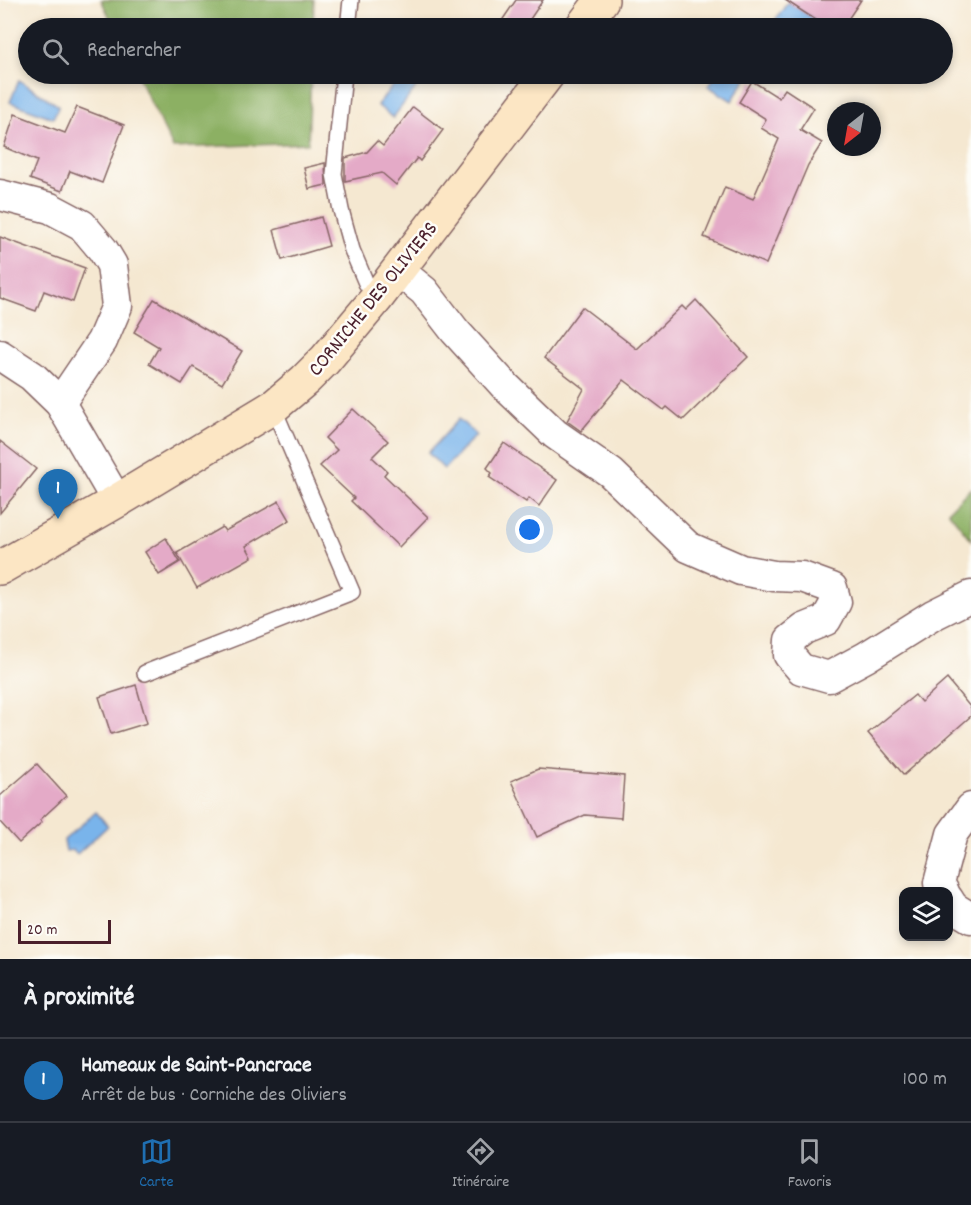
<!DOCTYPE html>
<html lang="fr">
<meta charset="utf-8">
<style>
:root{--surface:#171b24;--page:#20242c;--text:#f1f3f6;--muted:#9ea1a6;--line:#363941;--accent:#1f6fb2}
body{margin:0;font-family:Dekko,sans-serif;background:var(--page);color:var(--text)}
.controls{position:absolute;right:18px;bottom:18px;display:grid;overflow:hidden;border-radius:12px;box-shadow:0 3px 9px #0003}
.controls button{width:54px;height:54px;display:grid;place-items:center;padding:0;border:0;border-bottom:2px solid var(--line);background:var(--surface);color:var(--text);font:30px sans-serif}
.compass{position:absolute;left:827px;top:102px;width:54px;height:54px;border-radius:50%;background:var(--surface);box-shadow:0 3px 9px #0003;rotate:211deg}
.scale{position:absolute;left:18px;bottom:15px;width:93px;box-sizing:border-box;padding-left:6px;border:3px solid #4a1f2b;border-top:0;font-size:16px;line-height:21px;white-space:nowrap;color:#4a1f2b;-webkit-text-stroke:4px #fdfcf7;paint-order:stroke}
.you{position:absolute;left:530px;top:530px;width:21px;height:21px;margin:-15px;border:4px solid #fff;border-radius:50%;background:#1a73e8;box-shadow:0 0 0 9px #1a73e833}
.badge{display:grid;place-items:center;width:39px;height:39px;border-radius:50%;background:var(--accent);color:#fff;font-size:20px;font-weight:700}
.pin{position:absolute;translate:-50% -50px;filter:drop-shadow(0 2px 3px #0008)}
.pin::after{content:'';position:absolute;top:32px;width:21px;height:18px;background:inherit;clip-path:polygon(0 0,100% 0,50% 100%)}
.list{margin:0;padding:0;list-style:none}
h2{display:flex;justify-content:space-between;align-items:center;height:78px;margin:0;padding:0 24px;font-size:26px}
h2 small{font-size:20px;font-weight:400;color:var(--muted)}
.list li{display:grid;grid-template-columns:39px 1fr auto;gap:18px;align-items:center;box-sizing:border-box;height:84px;padding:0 24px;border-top:2px solid var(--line)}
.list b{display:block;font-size:22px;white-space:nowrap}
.list p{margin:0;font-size:20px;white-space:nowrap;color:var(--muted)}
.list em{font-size:20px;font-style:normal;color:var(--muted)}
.icon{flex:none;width:33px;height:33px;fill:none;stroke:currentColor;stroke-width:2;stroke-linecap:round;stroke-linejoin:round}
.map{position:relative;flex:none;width:971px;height:959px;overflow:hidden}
.search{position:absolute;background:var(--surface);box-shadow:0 3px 9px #0003;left:18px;right:18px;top:18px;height:66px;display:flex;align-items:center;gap:15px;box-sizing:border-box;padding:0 21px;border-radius:33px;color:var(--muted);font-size:22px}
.sheet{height:162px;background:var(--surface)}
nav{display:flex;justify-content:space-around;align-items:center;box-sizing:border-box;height:84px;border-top:2px solid var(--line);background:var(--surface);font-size:16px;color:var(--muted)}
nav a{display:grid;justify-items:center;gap:3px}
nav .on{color:var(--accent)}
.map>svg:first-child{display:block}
</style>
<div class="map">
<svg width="971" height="959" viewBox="0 0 971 959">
<rect width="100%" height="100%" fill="#fdfcf7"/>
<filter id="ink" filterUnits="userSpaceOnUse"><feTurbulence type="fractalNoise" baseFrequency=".0167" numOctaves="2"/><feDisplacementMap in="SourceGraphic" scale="12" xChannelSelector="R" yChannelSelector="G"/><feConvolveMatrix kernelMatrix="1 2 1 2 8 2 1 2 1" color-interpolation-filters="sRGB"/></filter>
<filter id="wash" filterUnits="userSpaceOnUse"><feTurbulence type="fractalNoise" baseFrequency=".008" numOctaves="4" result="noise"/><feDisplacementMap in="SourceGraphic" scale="24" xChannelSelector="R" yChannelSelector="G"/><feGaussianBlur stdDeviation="1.35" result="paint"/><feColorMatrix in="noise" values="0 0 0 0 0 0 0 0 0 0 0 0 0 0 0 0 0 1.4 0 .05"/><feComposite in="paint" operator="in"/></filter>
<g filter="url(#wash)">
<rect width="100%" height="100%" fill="#f5e8d1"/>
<g fill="#8cb064" stroke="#6b6848" stroke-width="1.5">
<path d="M101,0H314L313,28H115Z"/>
<path d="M137,74H311L308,143L173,148Z"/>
<path d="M971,488V540L948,511Z"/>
</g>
<g fill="#79b4eb" stroke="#626a8b" stroke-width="1.5">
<path d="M788,2L828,28H770Z"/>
<path d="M403,74H409L420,82L393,118L377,105Z"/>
<path d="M717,74H749L732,101L708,86Z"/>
<path d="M19,80L59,106L53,118L10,102Z"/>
<path d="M459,419L476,435L444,469L428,453Z"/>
<path d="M96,812L108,826L77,854L73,850L66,851L64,840Z"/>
</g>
<g id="blocks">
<g fill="#e4aac7">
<path d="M516,0H543L524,28H497Z"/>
<path d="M785,0H861L842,28H828Z"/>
<path d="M752,81L779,98L785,89L814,108L800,130L822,143L808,165L766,264L704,237L725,187L753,199L779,139L761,128L766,119L739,102Z"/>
<path d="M77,107L124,125L102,183L70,171L62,191L30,179L37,161L4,147L15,114L65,133Z"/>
<path d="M413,107L443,130L420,161L417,158L396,185L382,173L345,181V158L367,152L377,141L383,146Z"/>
<path d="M325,163L326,185L309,189L304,168Z"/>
<path d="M321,217L329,246L282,260L274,230Z"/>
<path d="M0,237L85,268L73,302L44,291L36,311L0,298Z"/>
<path d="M154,299L242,351L222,384L193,367L182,384L149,364L159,347L134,332Z"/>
<path d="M696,300L748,357L683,420L667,407L664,410L624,380L581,431L567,421L584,389L544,358L582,307L637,349L682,306L686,310Z"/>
<path d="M353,409L388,441L372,457L387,471L384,475L428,517L399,547L351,501L354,498L320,466L337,450L325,438Z"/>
<path d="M0,441L36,469L0,513Z"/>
<path d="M504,443L557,480L539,506L529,498L526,502L489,477L492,473L487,468Z"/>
<path d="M279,501L290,520L246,546L252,557L197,588L177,553L222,527L225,531Z"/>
<path d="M166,538L180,562L159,575L145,552Z"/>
<path d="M947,679L971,708V716L904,775L868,733L915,695L921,702Z"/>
<path d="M136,685L147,723L111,734L99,697Z"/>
<path d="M37,764L66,796L40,820L42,822L19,843L0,822V796Z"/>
<path d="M538,769L624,776L621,818L585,815L537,837L511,781Z"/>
</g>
</g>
</g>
<g filter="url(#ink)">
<use href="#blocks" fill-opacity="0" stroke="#866565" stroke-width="1.5"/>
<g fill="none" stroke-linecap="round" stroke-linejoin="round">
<g stroke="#866565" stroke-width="18">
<g id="lane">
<path d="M348,28L351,0"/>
<path d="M344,74L334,174L341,210L352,250L366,283L376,299"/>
<path d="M145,673L352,592L273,407"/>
</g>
</g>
<g stroke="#866565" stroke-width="33">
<g id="street">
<path d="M0,195L50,208L82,225L103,250L112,265L117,306L102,341L60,403"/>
<path d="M398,270L424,291L455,331L504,385L555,434L611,473L688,547L741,570L774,576L802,577L832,588L836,602L826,620L804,629L790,640L789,655L801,669L829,677L866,657L933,615L971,596"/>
<path d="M0,355L32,376L60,403L117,501"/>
<path d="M944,892L939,883L952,834L971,808"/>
<path d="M948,899L953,907L971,918"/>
</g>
</g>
<g stroke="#866565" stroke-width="36">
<g id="secondary">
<path d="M581,28L602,0"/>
<path d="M0,568L117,501L273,407L305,380L325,360L376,299L548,74"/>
</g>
</g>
<use href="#lane" stroke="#fff" stroke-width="15"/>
<use href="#street" stroke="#fff" stroke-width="30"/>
<use href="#secondary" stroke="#fce6c4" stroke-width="33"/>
</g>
</g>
<g text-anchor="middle" stroke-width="5" stroke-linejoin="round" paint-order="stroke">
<g font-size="21" fill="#4a1f2b" stroke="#fdfcf7">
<text transform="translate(372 298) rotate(-51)" y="7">CORNICHE DES OLIVIERS</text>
</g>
</g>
</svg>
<div class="controls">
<button><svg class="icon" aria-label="layers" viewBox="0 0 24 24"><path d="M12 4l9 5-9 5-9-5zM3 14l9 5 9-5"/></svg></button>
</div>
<svg class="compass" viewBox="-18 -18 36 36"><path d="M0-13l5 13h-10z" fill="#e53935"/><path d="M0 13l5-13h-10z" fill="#9ea1a6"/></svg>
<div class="scale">20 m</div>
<div class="you"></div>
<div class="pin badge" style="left:58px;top:519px">1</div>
<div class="search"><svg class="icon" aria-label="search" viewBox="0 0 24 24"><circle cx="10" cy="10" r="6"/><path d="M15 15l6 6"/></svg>Rechercher</div>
</div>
<section class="sheet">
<h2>À proximité<small></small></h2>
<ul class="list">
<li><span class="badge">1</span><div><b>Hameaux de Saint-Pancrace</b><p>Arrêt de bus · Corniche des Oliviers</p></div><em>100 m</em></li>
</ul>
</section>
<nav>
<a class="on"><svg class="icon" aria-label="map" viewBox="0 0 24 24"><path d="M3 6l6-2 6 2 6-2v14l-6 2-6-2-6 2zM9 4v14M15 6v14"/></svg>Carte</a>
<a><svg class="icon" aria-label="directions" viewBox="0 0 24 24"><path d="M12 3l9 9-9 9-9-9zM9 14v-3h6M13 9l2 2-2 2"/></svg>Itinéraire</a>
<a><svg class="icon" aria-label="saved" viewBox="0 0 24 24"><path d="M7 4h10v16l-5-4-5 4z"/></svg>Favoris</a>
</nav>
